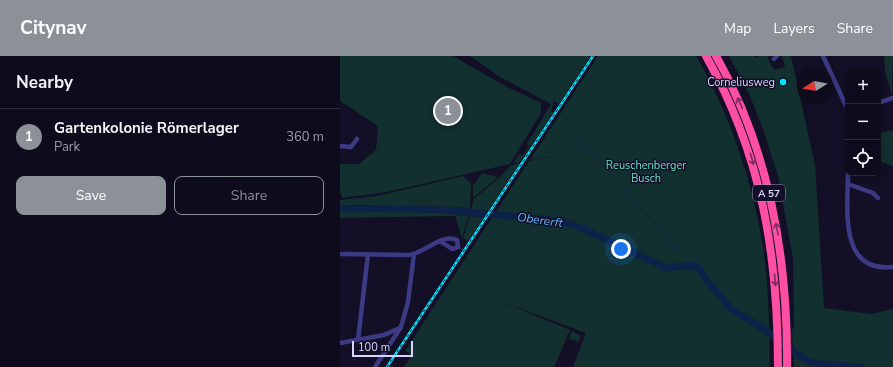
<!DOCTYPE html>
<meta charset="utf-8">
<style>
:root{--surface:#0e0b1c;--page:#1c1929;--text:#f1f3f6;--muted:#9b9ba3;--line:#2e2b3b;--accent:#8c9099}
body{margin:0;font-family:"Nunito Sans",sans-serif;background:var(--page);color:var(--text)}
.controls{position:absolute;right:12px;top:12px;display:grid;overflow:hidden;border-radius:8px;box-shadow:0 2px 6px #0003}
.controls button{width:36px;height:36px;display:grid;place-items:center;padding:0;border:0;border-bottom:1px solid var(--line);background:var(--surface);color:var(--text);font:20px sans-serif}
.compass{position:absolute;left:457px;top:12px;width:36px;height:36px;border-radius:50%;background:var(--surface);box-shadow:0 2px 6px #0003;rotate:259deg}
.scale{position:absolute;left:12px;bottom:10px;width:61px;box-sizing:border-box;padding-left:4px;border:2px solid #d9d4ff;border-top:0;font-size:11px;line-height:14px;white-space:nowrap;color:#d9d4ff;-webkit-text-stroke:3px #130f26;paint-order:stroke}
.you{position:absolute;left:281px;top:193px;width:14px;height:14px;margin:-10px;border:3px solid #fff;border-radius:50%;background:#1a73e8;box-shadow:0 0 0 6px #1a73e833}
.badge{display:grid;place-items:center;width:26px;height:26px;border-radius:50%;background:var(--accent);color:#fff;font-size:13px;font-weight:700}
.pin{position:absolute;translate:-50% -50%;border:2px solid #fff;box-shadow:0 1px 4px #0006}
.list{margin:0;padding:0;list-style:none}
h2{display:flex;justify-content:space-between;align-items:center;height:52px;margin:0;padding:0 16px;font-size:17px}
h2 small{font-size:13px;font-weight:400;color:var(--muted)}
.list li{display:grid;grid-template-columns:26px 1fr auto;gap:12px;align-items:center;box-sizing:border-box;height:56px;padding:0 16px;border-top:1px solid var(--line)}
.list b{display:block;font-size:15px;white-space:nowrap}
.list p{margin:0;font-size:13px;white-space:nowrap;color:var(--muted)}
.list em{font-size:13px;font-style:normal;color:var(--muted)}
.actions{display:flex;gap:8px;padding:12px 16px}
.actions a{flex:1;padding:9px 0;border:1px solid var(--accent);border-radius:8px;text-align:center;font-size:14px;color:var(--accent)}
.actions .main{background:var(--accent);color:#fff}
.icon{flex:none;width:22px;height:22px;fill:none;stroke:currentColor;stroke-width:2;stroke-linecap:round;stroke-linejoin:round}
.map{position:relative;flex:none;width:553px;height:311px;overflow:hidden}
header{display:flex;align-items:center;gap:24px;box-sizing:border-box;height:56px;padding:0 20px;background:var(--accent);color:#fff}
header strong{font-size:19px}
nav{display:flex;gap:22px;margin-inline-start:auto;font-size:14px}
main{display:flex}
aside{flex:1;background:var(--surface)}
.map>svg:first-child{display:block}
</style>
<header>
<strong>Citynav</strong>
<nav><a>Map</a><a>Layers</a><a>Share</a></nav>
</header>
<main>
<aside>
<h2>Nearby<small></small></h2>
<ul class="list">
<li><span class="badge">1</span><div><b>Gartenkolonie Römerlager</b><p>Park</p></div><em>360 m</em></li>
</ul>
<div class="actions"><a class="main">Save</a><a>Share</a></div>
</aside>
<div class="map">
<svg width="553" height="311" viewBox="0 0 553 311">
<rect width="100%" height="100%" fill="#130f26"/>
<g fill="#12302f">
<path d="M0,0H113L167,31L201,47V57L170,108L47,136L2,142L0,135V108H19L36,94L38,70L0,45Z"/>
<path d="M130,0H251L219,48L214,45L211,55L214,56L180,106L174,107L179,98L182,100L189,90L187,88L211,48L160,21Z"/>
<path d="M258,0H356C390,59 412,123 423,191C429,231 429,270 430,311H233L246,277L160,245L230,274L214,311H64L72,299L65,295L189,105L214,100L190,104Z"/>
<path d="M389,0H414L416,2L420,0H429L427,1L434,14L445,11L442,0H451L475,109L484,252L531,258L553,253V311H454L452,274L454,269L453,203L438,120L423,73L410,40Z"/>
<path d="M544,0H553L552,39L545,15Z"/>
<path d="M553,74V110L538,105V77Z"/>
<path d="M180,107L148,156L131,153L134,143L163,118L171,109Z"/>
<path d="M142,117L158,121L133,142V130Z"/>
<path d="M123,120L131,127L130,153L116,151L0,149V144L37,140Z"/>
<path d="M7,154L105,157L129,160L122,182L115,160L0,162V155Z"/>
<path d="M130,160L144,162L128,185L123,182Z"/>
<path d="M232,275L241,280L238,287L237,285L229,283Z"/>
</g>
<g fill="#0c2248">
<path d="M0,149L116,151L130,153L129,160L105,157L0,155Z"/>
<path d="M131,153L148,156L144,162L130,160Z"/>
</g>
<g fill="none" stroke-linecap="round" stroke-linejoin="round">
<path stroke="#0c2248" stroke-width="1" d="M222,75C270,105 298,153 337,193"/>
<path stroke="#0c2248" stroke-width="7" d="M120,155L222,165L239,171L327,212L354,209L360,213L366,223L391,253L424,273L464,303L478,308L521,311"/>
<g stroke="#3d3a85" stroke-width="4.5">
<path d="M483,0L508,54"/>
<path d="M434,3L437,0"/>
<path d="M538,47L553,42"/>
<path d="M508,77V84"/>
<path d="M0,90L11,91L17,83"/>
<path d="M508,117C508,152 498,217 553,211"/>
<path d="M508,128L533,137L538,142"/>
<path d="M0,198L69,199C85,197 101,177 117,184L118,191L112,193L100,185"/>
<path d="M18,284L28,198"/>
<path d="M0,287L44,279L60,272"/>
<path d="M35,311L61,271L68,246L74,198"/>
</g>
<g stroke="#ff4fa3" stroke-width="8">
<path d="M366,0C422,99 438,199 438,311"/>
<path d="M376,0C430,95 448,203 447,311"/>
</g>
<g stroke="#00e5ff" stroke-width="2.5">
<path id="rail" d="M47,311L253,0"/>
</g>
<use href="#rail" stroke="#130f26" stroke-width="1" stroke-dasharray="3" stroke-linecap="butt"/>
</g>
<defs><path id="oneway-shaft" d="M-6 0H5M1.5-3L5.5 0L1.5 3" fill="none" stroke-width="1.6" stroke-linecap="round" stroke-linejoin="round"/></defs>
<g stroke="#7d2c5e">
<use href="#oneway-shaft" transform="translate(400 47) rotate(-114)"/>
<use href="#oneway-shaft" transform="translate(412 103) rotate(73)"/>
<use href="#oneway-shaft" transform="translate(437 173) rotate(-101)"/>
<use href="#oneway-shaft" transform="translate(435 224) rotate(85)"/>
</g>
<circle fill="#00e5ff" stroke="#130f26" stroke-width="1.5" cx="443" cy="26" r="4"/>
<g text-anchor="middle" stroke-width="3" stroke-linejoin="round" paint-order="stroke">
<rect fill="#130f26" stroke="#9e99be" stroke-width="1" x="413" y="129" width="32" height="16" rx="3"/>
<g font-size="10" font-weight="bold" fill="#d9d4ff">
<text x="429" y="141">A 57</text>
</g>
<g font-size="11" fill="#d9d4ff" stroke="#130f26" text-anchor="end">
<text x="435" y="30">Corneliusweg</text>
</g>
<g font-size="11" fill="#5fe0c0" stroke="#130f26">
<text x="306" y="113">Reuschenberger<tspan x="306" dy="13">Busch</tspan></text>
</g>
<g font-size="12" font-style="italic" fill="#62b6ff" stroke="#130f26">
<text transform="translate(200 164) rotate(8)" y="4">Obererft</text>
</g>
</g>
</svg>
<div class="controls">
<button>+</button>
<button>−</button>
<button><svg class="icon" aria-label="locate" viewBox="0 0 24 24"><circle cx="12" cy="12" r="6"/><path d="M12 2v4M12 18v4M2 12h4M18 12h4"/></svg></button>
</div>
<svg class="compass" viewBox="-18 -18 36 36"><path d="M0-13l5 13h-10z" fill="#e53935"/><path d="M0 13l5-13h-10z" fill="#9b9ba3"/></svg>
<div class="scale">100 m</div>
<div class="you"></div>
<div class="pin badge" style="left:108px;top:55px">1</div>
</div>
</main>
